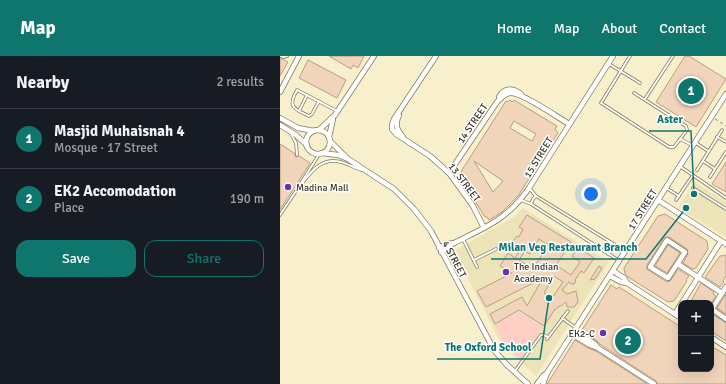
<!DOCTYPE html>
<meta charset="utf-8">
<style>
:root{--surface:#171b24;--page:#242831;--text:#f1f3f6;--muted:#9ea1a6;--line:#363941;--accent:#0f766e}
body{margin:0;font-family:Signika,sans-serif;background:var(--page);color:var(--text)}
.controls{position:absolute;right:12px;bottom:12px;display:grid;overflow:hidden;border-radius:8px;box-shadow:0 4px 16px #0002}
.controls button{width:36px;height:36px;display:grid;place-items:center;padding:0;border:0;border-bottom:1px solid var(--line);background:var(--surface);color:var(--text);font:20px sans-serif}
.you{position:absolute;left:311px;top:138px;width:14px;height:14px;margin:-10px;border:3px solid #fff;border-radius:50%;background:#1a73e8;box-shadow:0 0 0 6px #1a73e833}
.badge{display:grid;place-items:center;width:26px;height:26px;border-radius:50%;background:var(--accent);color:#fff;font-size:13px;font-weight:700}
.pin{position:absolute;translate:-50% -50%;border:2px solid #fff;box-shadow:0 1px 4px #0006}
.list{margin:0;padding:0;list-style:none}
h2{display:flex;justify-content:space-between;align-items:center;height:52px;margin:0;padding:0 16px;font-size:17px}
h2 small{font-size:13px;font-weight:400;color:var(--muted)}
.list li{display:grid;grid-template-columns:26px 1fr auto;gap:12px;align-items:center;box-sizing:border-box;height:60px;padding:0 16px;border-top:1px solid var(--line)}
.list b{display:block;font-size:15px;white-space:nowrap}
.list p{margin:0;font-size:13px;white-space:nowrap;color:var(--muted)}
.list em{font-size:13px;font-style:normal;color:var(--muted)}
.actions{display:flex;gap:8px;padding:12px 16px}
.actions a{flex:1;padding:9px 0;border:1px solid var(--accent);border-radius:12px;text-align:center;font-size:14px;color:var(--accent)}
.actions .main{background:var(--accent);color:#fff}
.map{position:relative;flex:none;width:446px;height:328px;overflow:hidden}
header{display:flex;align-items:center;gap:24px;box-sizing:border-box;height:56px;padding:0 20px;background:var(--accent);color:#fff}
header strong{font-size:19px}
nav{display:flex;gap:22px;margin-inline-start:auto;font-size:14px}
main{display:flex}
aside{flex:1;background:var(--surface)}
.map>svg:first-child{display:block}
</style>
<header>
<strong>Map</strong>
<nav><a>Home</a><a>Map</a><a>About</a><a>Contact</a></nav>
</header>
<main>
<aside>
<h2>Nearby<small>2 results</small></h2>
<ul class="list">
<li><span class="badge">1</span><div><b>Masjid Muhaisnah 4</b><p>Mosque · 17 Street</p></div><em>180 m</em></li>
<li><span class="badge">2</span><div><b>EK2 Accomodation</b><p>Place</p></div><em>190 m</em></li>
</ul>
<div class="actions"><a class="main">Save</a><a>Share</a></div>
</aside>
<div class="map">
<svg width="446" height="328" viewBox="0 0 446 328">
<rect width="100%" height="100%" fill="#f8f0cc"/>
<g fill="#ede3b9">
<path d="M415,126L446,146V181L398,152Z"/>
<path d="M243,152L329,206L256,320L236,302L221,287L174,195L234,161Z"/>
</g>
<path fill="#fed0c5" d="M239,256L263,271L240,303L223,286L215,269Z"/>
<g fill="#f1d5bb" stroke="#b89d85" fill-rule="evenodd">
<path d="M49,0H84L78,12L73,9L71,13Z"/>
<path d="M405,0H409L446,23L416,71L376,46Z"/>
<path d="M0,2L8,6L0,20Z"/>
<path d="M28,4L66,24L57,42L19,22Z"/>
<path d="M230,44L232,46L234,44L277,70L275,73L278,77L238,140L222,156L209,164L207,161H205L180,121L182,114L226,45L228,46ZM234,65L256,78L252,85L230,72ZM194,105L223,125L213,136Z"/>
<path d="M0,88L14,97L16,101L19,100L30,107L0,154Z"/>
<path d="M446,106V136L432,128Z"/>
<path d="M385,158L427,185L428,193L416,212L412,213L403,207L408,198L407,193L389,181L384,182L367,209V213L387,226L391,224L398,213L409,220L406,224L407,225L394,245L388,246L348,221L345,218L344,212L378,160Z"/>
<path d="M247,159L291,186L276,209L291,219L300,206L292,200L298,191L314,202L304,217L301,215L295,224L296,225L294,228H291L289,226L282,234L287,238L296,235L298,246L294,251H287L286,246L281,250L278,251L275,254V253L264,270L239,254L215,268L210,258L242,241L247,250L263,222L206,251L197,235L232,217L220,210L228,197L235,202L241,192L234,188L235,187L233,185L237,180L239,181L243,173L239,171ZM259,183L268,189L253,213L239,204L245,195L250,198ZM274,220L283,226L272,242L264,237Z"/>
<path d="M388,189L400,197L387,217L375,210Z"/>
<path d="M446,199V220L443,225L444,226L440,231L425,221L440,200Z"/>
<path d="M319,210L322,212L315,223L310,224Z"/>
<path d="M421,227L434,236L433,238L436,240L431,248L410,247Z"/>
<path d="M331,229L337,233L339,231L401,271V313H431V290L446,299V328H378L376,325L321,289L317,285L302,274Z"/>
<path d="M446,238V258L437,252Z"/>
<path d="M431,257L446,267V285L431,275Z"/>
<path d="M295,284L308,292L316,295L367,328H267Z"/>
</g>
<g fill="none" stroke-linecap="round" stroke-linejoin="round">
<g stroke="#827a5b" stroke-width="3.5">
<g id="lane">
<path d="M1,0L4,1L7,0"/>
<path d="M350,0L321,47L389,91H394L407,74L406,70L354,37"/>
<path d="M329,8L360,27"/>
<path d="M365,43L393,0"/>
<path d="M39,45L32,58L29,60C14,53 7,51 17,34L57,55"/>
<path d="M19,55L27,39"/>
<path d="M11,78L16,87L17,99"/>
<path d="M437,81L446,86"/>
<path d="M400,83L412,89"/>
<path d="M416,87L428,95"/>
<path d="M423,105L435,113"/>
<path d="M401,111L446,142"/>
<path d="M417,114L442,74"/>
<path d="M430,121L446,96"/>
<path d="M19,130L40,97"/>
<path d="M386,132L399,140"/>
<path d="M413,132L446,153"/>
<path d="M250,133L256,140L345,195"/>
<path d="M16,135C28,121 38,100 61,106C68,108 75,112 82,114"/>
<path d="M241,144L251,148L338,204"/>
<path d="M396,144L413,119"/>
<path d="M251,148L253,143L256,140"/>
<path d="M0,159L16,135"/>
<path d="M183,183L197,211"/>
<path d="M328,198L333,194L335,189"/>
<path d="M194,204L216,193"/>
<path d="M282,262L296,272"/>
<path d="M267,283L288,255"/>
<path d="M235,315L261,279H264L268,281"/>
</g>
</g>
<g stroke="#827a5b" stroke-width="6">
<g id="street">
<path d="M156,0L114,63L112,69V73L116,78L150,100L169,117L193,150L204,172"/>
<path d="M0,36L19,0"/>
<path d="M219,41C224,32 232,31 241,38"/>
<path d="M119,59C115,68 116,73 123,81"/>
<path d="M0,62L18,72L34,75"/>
<path d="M0,69L16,79L27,89"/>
<path d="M39,74L55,59L94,0"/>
<circle cx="38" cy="86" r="12"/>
<path d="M49,81L53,63"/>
<path d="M50,85L67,102"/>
<path d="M42,97L58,99L68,103L114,133L134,153L151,175L214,294L227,309L248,328"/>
<path d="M169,117L217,46C221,42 224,38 230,37C242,36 277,61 289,68"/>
<path d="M378,144L446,188"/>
<path d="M387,184L405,196L388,222L370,211Z"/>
<path d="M159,192L167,188L174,187C206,171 228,163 249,132L333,0"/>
<path d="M161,196L174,187"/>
<path d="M398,208L442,237"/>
<path d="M333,215L344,222L347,227L401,262"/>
<path d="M330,220L341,226L347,227"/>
<path d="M446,231L432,253L446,263"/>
<path d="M402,247L441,185"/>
<path d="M395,258L401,248"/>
<path d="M295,274L315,288L318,292"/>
<path d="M292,278L310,289L318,292L374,328"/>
<path d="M431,281L446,291"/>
<path d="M257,328L263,320L267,317"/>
<path d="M263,328L267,317L446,38"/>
</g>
</g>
<path stroke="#938d75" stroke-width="1" stroke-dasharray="3 3" stroke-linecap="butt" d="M435,63L446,70"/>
<use href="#lane" stroke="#fff" stroke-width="2"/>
<use href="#street" stroke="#fff" stroke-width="4.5"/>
</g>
<g fill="#6933a9" stroke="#fff" stroke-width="1.5">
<circle cx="8" cy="131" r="4"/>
<circle cx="226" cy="216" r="4"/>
<circle cx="323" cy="277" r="4"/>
</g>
<g text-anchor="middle" stroke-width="3" stroke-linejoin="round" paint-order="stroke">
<g font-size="10" fill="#383527" stroke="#fff">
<text transform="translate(192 67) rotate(-56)" y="4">14 STREET</text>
<text transform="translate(258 101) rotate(-58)" y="4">15 STREET</text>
<text transform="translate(185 126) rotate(53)" y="4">13 STREET</text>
<text transform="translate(362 153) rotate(-58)" y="4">17 STREET</text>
<text transform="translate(175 203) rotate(62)" y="4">4 STREET</text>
</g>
<g font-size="10" fill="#383527" stroke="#fff" text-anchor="start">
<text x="16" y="135">Madina Mall</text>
<text x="234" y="214">The Indian<tspan x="234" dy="12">Academy</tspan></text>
<text x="315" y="281" text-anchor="end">EK2-C</text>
</g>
</g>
<path fill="none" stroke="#0f766e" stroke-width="1.5" d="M414 138L411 75H369M406 152L366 203H211M269 242L260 303H157"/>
<g fill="#0f766e" stroke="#fff" stroke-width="1.5">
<circle cx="414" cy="138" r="4"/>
<circle cx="406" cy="152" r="4"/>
<circle cx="269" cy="242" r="4"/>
</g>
<g font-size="11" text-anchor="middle" font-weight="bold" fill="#0f766e" stroke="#fff" stroke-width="3" stroke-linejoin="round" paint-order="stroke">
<text x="390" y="67">Aster</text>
<text x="288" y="195">Milan Veg Restaurant Branch</text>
<text x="208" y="295">The Oxford School</text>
</g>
</svg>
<div class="controls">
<button>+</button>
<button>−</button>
</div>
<div class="you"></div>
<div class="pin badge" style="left:411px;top:35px">1</div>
<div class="pin badge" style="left:348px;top:285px">2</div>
</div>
</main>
